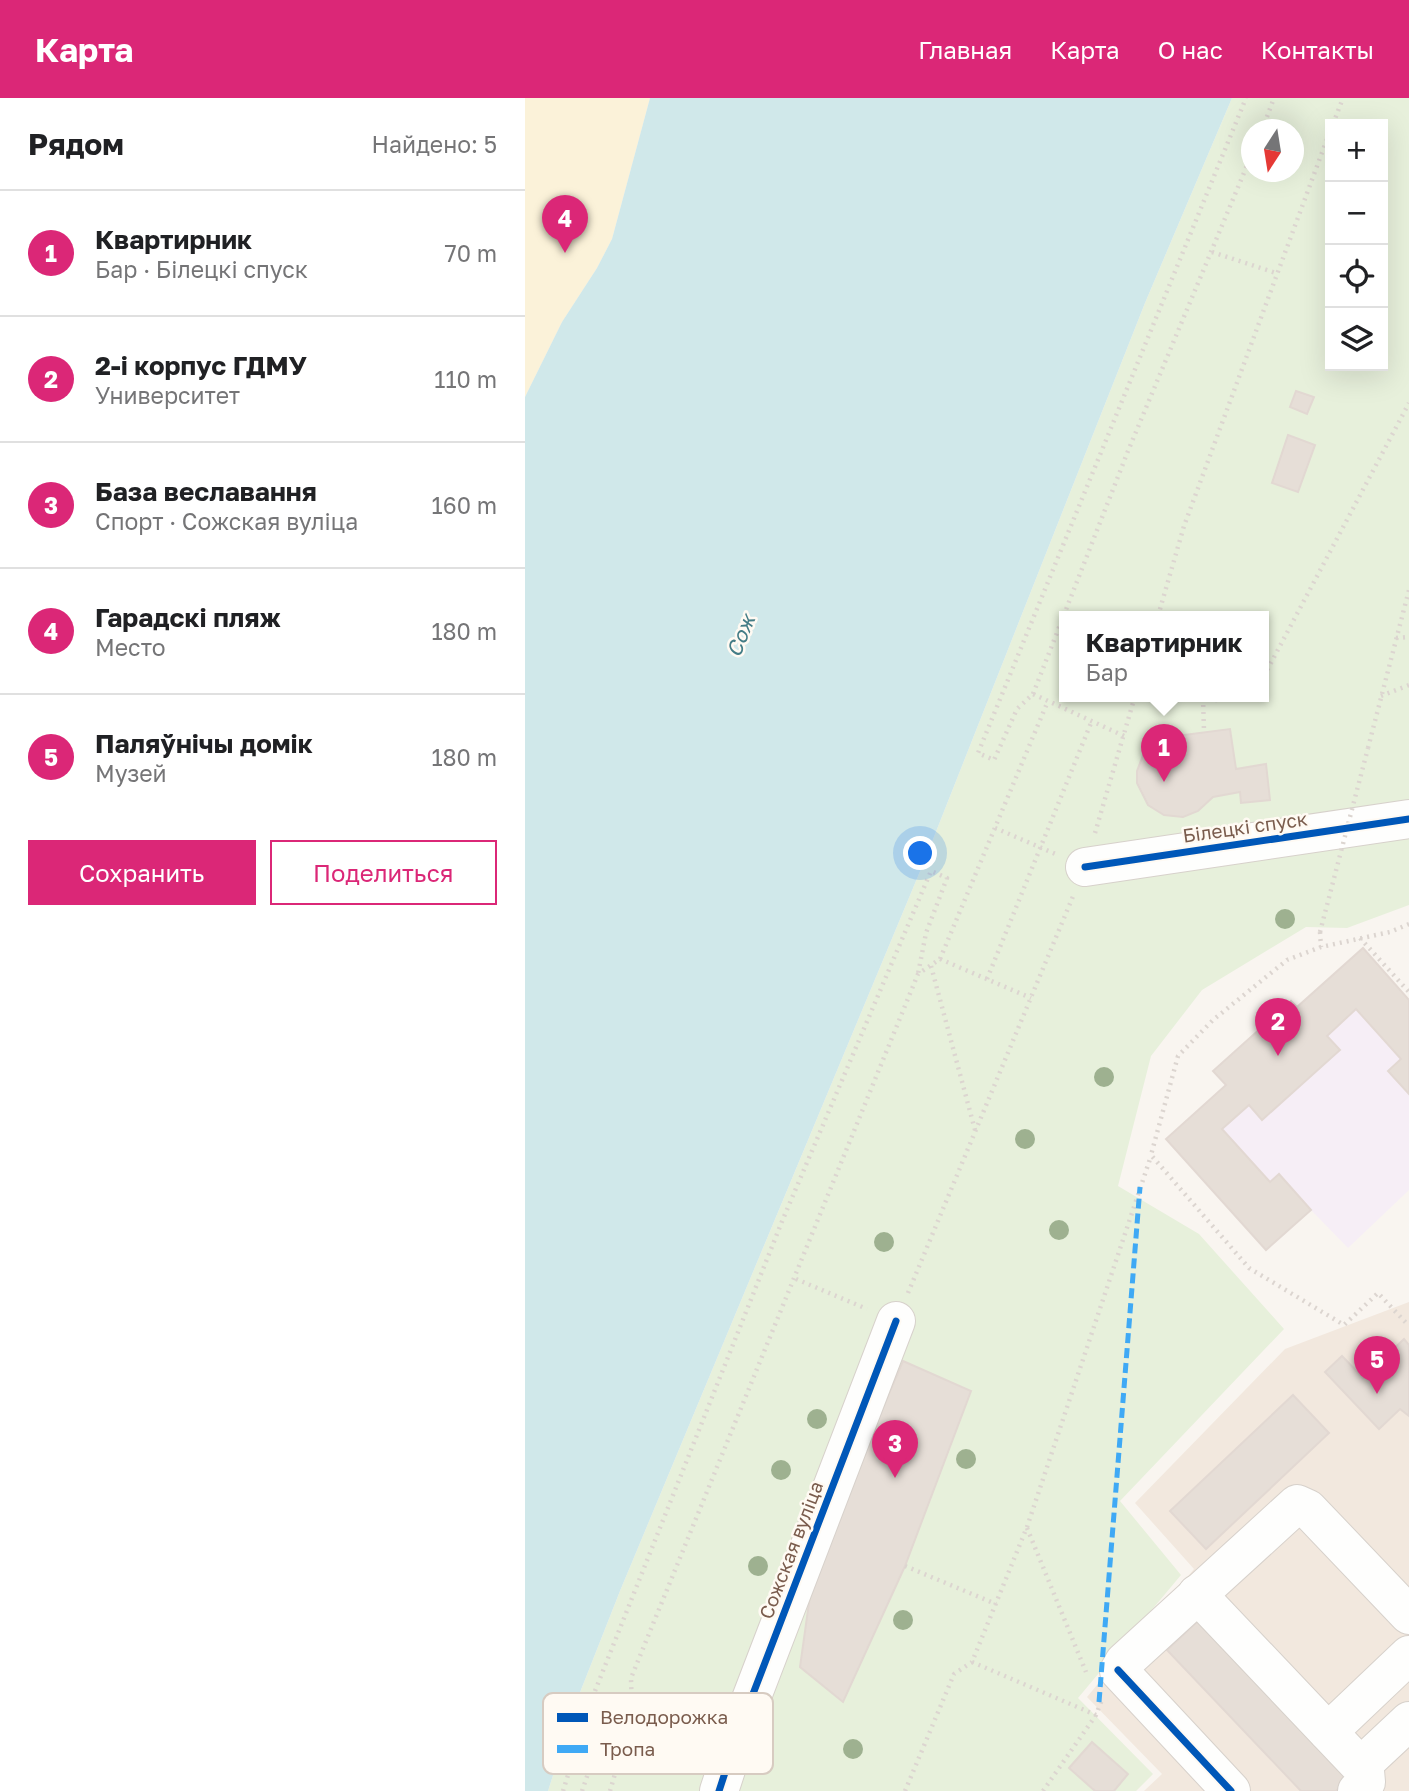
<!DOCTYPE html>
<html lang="ru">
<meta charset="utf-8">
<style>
:root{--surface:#fff;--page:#f6f6f6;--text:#202124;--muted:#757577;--line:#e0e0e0;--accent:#db2777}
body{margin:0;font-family:"Golos Text",sans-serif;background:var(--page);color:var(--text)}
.controls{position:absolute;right:21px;top:21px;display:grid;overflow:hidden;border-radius:0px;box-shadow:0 7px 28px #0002}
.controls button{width:63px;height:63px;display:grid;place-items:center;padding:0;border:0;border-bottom:2px solid var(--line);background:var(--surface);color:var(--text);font:35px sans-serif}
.compass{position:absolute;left:716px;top:21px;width:63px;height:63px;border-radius:50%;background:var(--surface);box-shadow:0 7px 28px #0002;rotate:192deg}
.you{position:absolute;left:396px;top:756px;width:24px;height:24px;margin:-18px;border:5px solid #fff;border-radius:50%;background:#1a73e8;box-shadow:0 0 0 10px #1a73e833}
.badge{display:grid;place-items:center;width:46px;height:46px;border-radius:50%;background:var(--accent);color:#fff;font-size:23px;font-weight:700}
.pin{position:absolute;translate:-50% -58px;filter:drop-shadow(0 2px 4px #0008)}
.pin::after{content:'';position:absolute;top:37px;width:24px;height:21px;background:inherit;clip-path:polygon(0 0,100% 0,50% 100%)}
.popup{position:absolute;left:534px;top:513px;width:210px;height:91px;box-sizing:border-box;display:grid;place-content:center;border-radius:0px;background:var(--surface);filter:drop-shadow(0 2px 5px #0005);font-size:23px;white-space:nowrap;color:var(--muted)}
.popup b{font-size:26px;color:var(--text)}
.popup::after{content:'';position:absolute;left:50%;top:100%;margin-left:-14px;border:14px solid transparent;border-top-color:var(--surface)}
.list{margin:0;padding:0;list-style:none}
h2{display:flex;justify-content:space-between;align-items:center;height:91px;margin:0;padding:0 28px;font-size:30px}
h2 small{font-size:23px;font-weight:400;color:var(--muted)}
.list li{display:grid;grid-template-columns:46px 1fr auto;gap:21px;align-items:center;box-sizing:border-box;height:126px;padding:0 28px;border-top:2px solid var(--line)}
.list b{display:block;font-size:26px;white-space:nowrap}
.list p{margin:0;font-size:23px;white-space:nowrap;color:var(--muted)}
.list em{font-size:23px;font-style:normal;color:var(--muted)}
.actions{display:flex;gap:14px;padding:21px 28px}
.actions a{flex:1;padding:16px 0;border:2px solid var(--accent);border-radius:0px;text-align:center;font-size:24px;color:var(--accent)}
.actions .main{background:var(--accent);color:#fff}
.icon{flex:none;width:38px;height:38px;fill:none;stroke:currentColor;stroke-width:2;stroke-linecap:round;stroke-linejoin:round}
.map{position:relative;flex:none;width:884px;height:1693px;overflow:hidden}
header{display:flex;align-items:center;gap:42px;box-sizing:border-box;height:98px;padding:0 35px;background:var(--accent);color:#fff}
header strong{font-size:33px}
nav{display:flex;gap:38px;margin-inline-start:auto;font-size:24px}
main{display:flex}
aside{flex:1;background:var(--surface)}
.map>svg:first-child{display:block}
</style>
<header>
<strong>Карта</strong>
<nav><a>Главная</a><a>Карта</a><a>О нас</a><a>Контакты</a></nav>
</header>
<main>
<aside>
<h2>Рядом<small>Найдено: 5</small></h2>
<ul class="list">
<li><span class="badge">1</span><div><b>Квартирник</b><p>Бар · Білецкі спуск</p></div><em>70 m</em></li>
<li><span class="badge">2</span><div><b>2-і корпус ГДМУ</b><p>Университет</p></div><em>110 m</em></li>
<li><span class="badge">3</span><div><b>База веславання</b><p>Спорт · Сожская вуліца</p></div><em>160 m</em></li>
<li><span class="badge">4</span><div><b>Гарадскі пляж</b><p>Место</p></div><em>180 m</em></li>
<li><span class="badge">5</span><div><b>Паляўнічы домік</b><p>Музей</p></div><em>180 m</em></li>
</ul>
<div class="actions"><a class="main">Сохранить</a><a>Поделиться</a></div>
</aside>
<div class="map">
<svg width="884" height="1693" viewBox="0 0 884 1693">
<rect width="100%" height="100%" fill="#f9f5f0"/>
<path fill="#f2e8de" d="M884,1204V1693H619L637,1676L562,1599L669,1471L610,1405L760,1251Z"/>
<path fill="#f6eef6" d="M838,850L884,902V1092L823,1150L786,1112L741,1152L641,1041L700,987L688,973L766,903L772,909Z"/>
<path fill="#e7f0db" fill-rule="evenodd" d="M707,0H884V807L822,830L781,829L677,892L626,958L593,1088L674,1136L759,1231L595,1403L656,1477L553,1600L628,1676L611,1693H23L52,1602L95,1493L401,759L620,205ZM805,26H858V268H805ZM726,32H768V74H726ZM539,518H739V598H539Z"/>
<path fill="#fbf2d9" d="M0,0H125L87,141L72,170L37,224L0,299Z"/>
<path fill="#d0e8ea" d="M125,0H707L620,205L401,759L95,1493L52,1602L23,1693H0V299L37,224L72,170L87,141Z"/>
<g fill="#e6ded7" stroke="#e2d8d2" stroke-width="2">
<path d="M771,293L789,299L782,316L765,309Z"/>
<path d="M763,337L790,347L773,394L747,385Z"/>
<path d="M705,631L711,671L741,666L745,702L716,705L715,694L688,699L673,713L658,719L639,717L623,707L612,685V673L620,652L636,640Z"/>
<path d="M838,850L884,902V996L863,973L876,961L831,911L802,938L815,952L737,1022L724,1007L697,1031L745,1084L754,1076L786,1112L741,1152L641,1041L701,987L688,973L766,903L772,909Z"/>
<path d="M879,1241L884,1247V1318L875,1311L854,1331L800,1274L817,1258L838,1280Z"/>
<path d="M378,1263L446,1293L380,1468L318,1604L275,1569L289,1469Z"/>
<path d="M768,1297L804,1335L681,1451L645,1413Z"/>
<path d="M674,1522L825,1680L811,1693H776L642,1552Z"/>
<path d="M567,1644L603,1676L589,1693H570L544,1670Z"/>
</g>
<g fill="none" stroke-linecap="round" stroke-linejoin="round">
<g stroke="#d7d1cb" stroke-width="40">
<g id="minor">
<path d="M560,769L884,721"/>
<path d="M672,1496L840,1673L841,1684L832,1693"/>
<path d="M803,1634L884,1557"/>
<path d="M836,1668L884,1623"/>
<path d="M194,1693L213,1635L371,1223"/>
<path d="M706,1693L594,1573L599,1564L772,1406L783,1411L884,1517"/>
</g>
</g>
<g stroke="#dcd5d0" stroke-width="4.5" stroke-dasharray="2 5" stroke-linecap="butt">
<path d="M808,26L818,0"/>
<path d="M737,32L749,0"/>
<path d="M687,154L751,175"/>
<path d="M633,518L659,428L805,33"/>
<path d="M871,540L884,539"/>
<path d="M739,578L884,305"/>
<path d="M508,596L603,353L726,58"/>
<path d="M670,598L691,602L704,598"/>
<path d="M856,598L884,587"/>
<path d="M678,600L679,633"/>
<path d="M599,638L508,596L492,611L469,662L453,655L721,0"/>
<path d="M843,650L884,492"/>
<path d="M470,730L533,757"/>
<path d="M570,735L610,598"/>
<path d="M884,826L865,834L796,849L762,862L688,922L653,958L626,1057L724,1170L819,1227L853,1195L884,1228"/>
<path d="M795,834L796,849"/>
<path d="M835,840L884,894"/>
<path d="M415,861L506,900"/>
<path d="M406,868L450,1032"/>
<path d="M462,881L566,625"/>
<path d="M271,1181L342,1211"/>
<path d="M383,1195L549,796"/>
<path d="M502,1430L561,1574"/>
<path d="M380,1468L471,1506"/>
<path d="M447,1564L571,1617"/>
<path d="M45,1667L62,1673"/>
<path d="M38,1693L68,1598L258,1121L406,773L422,780L401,835L393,876"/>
<path d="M57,1693L86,1609L107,1617L183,1630"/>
<path d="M85,1693L107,1617L106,1580L393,876L415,861L523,603"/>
<path d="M380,1693L429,1576L447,1564L502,1429L626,1058"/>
<path d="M518,1693L571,1617L578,1599"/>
</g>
<use href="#minor" stroke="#fefefd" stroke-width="38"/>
<path stroke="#dcd5d0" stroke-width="4.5" stroke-dasharray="2 5" stroke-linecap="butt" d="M795,834L843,650"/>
<path stroke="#3fa9f5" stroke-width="5" stroke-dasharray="10 5" stroke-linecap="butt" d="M574,1604L615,1089"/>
<g stroke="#fffaf3" stroke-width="11">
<g id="cycleway">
<path d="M560,769L884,721"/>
<path d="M593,1572L706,1693"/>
<path d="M194,1693L213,1635L371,1223"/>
</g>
</g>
<use href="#cycleway" stroke="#0057b8" stroke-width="7"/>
</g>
<g fill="#9eb190">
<circle cx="760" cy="821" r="10"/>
<circle cx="579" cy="979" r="10"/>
<circle cx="500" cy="1041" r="10"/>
<circle cx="534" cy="1132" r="10"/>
<circle cx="359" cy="1144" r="10"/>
<circle cx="292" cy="1321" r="10"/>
<circle cx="441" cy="1361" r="10"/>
<circle cx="256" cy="1372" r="10"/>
<circle cx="233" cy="1468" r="10"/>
<circle cx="378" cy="1522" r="10"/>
<circle cx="328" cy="1651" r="10"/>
</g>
<g text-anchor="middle" stroke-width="5" stroke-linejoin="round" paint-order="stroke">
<g font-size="19" fill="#7a5c4d" stroke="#fffaf3">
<text transform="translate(720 729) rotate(-8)" y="7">Білецкі спуск</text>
<text transform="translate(266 1452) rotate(-69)" y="7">Сожская вуліца</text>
</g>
<g font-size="21" font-style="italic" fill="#437c86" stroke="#fffaf3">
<text transform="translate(216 538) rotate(-68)" y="7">Сож</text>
</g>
</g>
<rect x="18" y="1595" width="230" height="81" rx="10" fill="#fffaf3" stroke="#d7cbc1" stroke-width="2"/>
<rect x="32" y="1615" width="31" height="9" fill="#0057b8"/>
<rect x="32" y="1647" width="31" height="8" fill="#3fa9f5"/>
<g font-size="19" fill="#7a5c4d">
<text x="75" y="1626">Велодорожка</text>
<text x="75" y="1658">Тропа</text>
</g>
</svg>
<div class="controls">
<button>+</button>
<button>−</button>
<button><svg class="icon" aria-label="locate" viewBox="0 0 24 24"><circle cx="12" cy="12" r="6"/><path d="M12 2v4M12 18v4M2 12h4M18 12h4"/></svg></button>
<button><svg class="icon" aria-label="layers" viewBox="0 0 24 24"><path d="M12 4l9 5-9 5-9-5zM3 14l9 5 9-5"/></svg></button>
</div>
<svg class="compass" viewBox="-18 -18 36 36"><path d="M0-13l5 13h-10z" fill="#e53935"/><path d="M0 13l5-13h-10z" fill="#757577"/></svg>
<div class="you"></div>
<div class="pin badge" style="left:639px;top:684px">1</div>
<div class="popup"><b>Квартирник</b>Бар</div>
<div class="pin badge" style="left:753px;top:958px">2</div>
<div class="pin badge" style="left:370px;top:1380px">3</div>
<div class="pin badge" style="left:40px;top:155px">4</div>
<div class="pin badge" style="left:852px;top:1296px">5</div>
</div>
</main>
